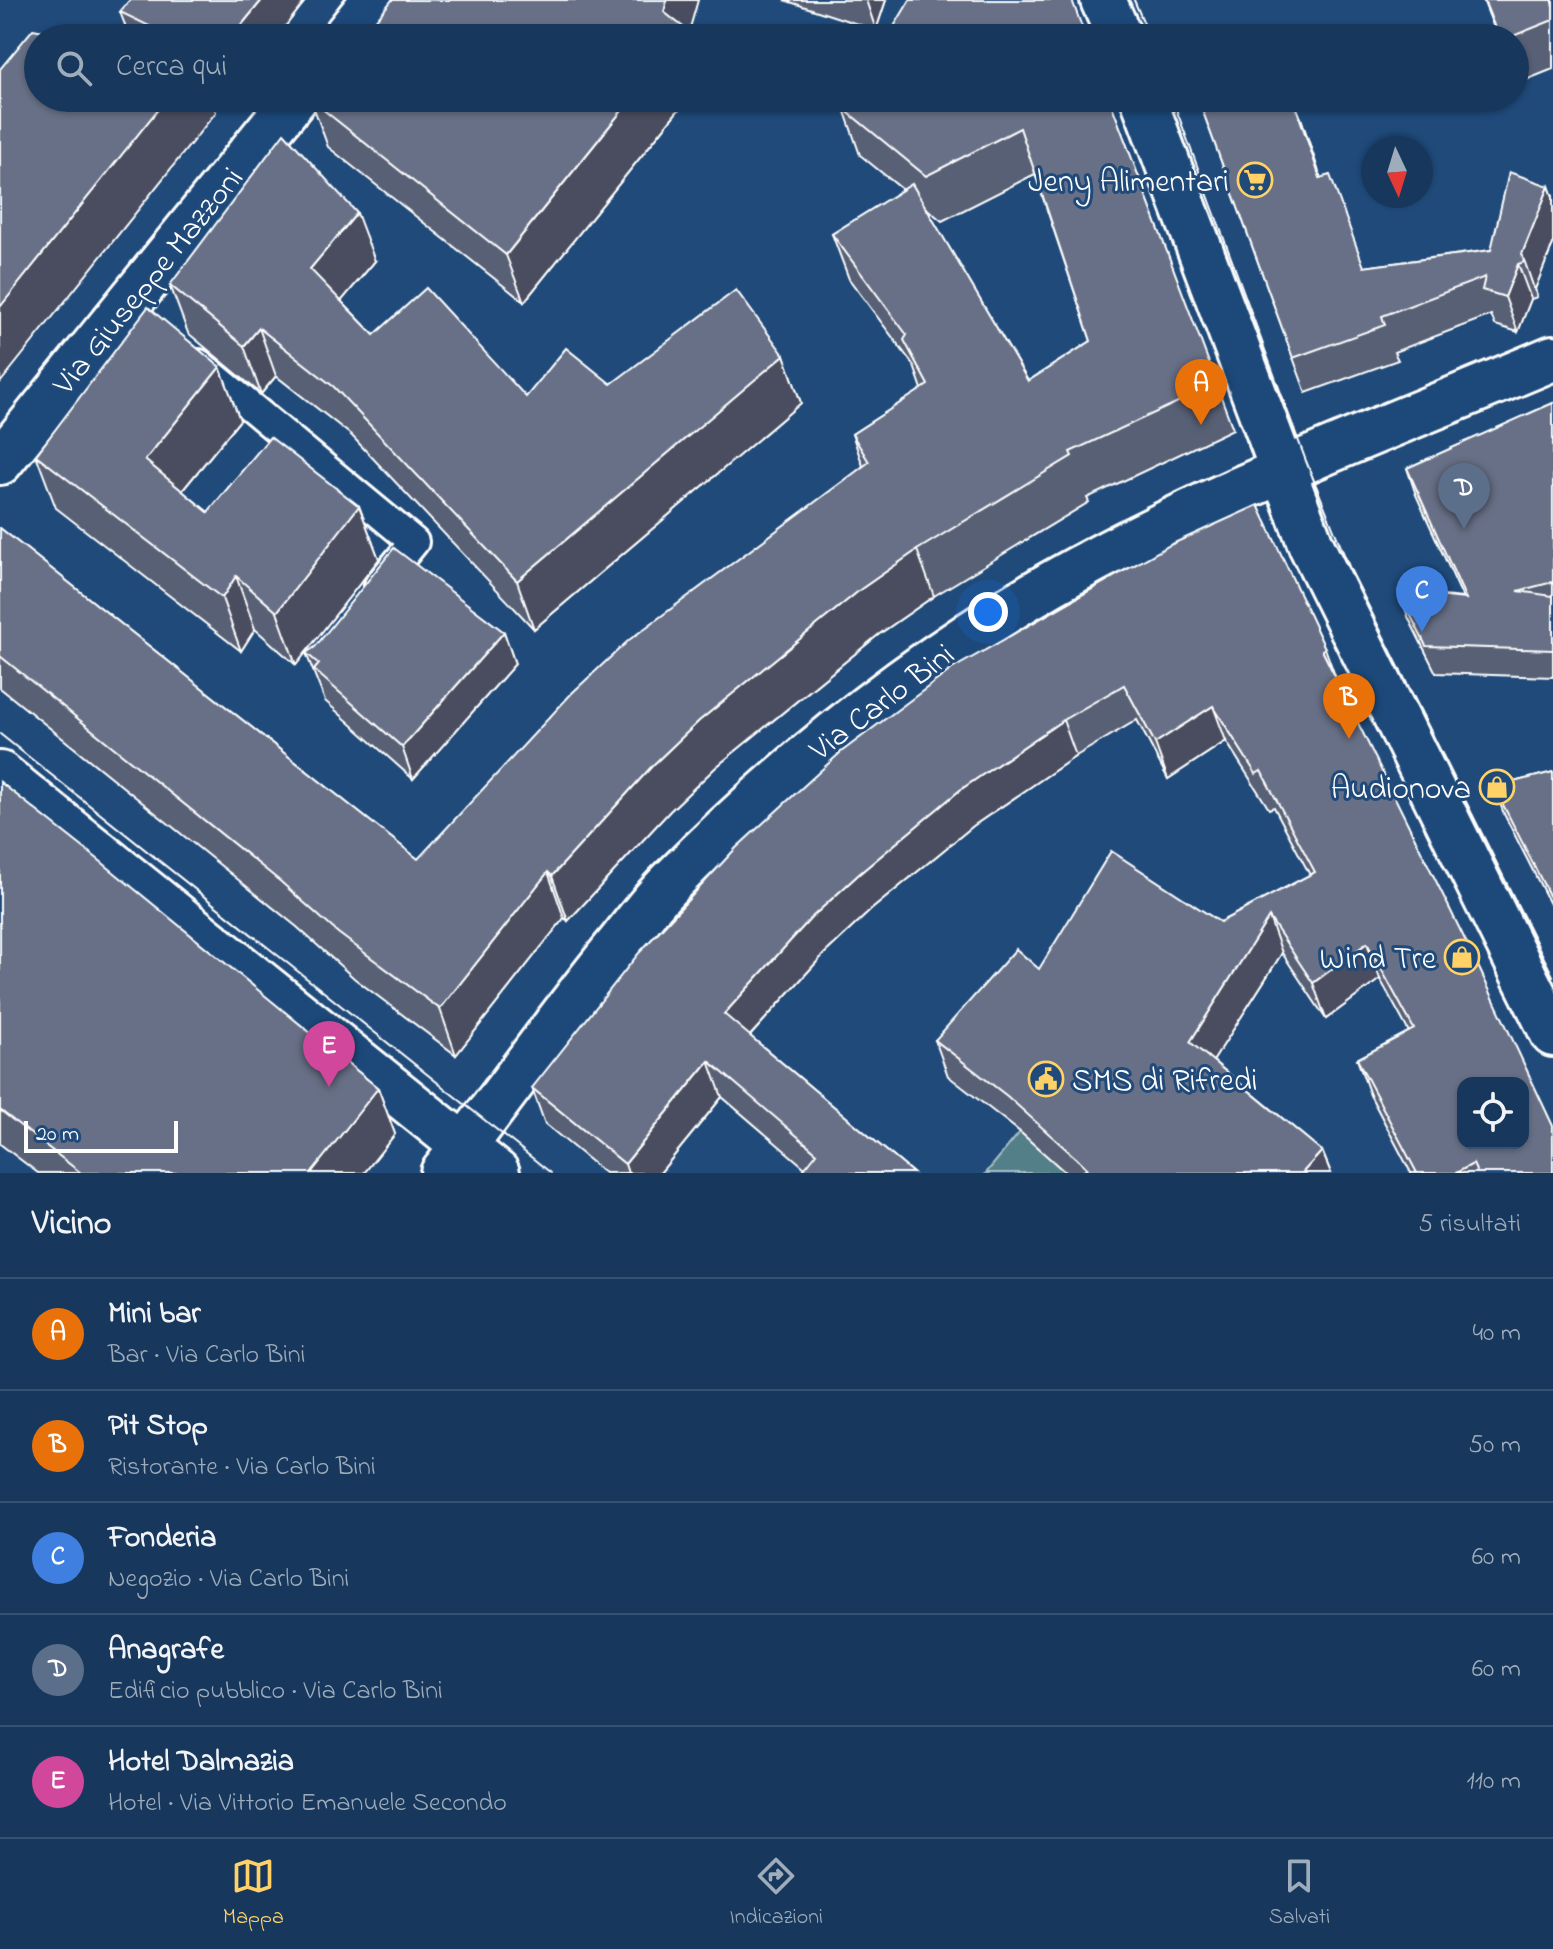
<!DOCTYPE html>
<html lang="it">
<meta charset="utf-8">
<style>
:root{--surface:#17385c;--page:#244365;--text:#f1f3f6;--muted:#9eacbb;--line:#365272;--accent:#ffd166}
body{margin:0;font-family:"Indie Flower",sans-serif;background:var(--page);color:var(--text)}
.controls{position:absolute;right:24px;bottom:24px;display:grid;overflow:hidden;border-radius:16px;box-shadow:0 2px 6px #0004}
.controls button{width:72px;height:72px;display:grid;place-items:center;padding:0;border:0;border-bottom:2px solid var(--line);background:var(--surface);color:var(--text);font:40px sans-serif}
.compass{position:absolute;left:1361px;top:136px;width:72px;height:72px;border-radius:50%;background:var(--surface);box-shadow:0 2px 6px #0004;rotate:176deg}
.scale{position:absolute;left:24px;bottom:20px;width:154px;box-sizing:border-box;padding-left:8px;border:4px solid #fff;border-top:0;font-size:22px;line-height:28px;white-space:nowrap;color:#fff;-webkit-text-stroke:6px #1f4a7a;paint-order:stroke}
.you{position:absolute;left:988px;top:612px;width:28px;height:28px;margin:-20px;border:6px solid #fff;border-radius:50%;background:#1a73e8;box-shadow:0 0 0 12px #1a73e833}
.badge{display:grid;place-items:center;width:52px;height:52px;border-radius:50%;background:var(--accent);color:#fff;font-size:26px;font-weight:700}
.pin{position:absolute;translate:-50% -66px;filter:drop-shadow(0 2px 4px #0008)}
.pin::after{content:'';position:absolute;top:42px;width:28px;height:24px;background:inherit;clip-path:polygon(0 0,100% 0,50% 100%)}
.list{margin:0;padding:0;list-style:none}
h2{display:flex;justify-content:space-between;align-items:center;height:104px;margin:0;padding:0 32px;font-size:34px}
h2 small{font-size:26px;font-weight:400;color:var(--muted)}
.list li{display:grid;grid-template-columns:52px 1fr auto;gap:24px;align-items:center;box-sizing:border-box;height:112px;padding:0 32px;border-top:2px solid var(--line)}
.list b{display:block;font-size:30px;white-space:nowrap}
.list p{margin:0;font-size:26px;white-space:nowrap;color:var(--muted)}
.list em{font-size:26px;font-style:normal;color:var(--muted)}
.icon{flex:none;width:44px;height:44px;fill:none;stroke:currentColor;stroke-width:2;stroke-linecap:round;stroke-linejoin:round}
.map{position:relative;flex:none;width:1553px;height:1173px;overflow:hidden}
.search{position:absolute;background:var(--surface);box-shadow:0 2px 6px #0004;left:24px;right:24px;top:24px;height:88px;display:flex;align-items:center;gap:20px;box-sizing:border-box;padding:0 28px;border-radius:44px;color:var(--muted);font-size:30px}
.sheet{height:664px;background:var(--surface)}
nav{display:flex;justify-content:space-around;align-items:center;box-sizing:border-box;height:112px;border-top:2px solid var(--line);background:var(--surface);font-size:22px;color:var(--muted)}
nav a{display:grid;justify-items:center;gap:4px}
nav .on{color:var(--accent)}
.map>svg:first-child{display:block}
</style>
<div class="map">
<svg width="1553" height="1173" viewBox="0 0 1553 1173">
<rect width="100%" height="100%" fill="#1f4a7a"/>
<filter id="ink" filterUnits="userSpaceOnUse"><feTurbulence type="fractalNoise" baseFrequency=".0125" numOctaves="2"/><feDisplacementMap in="SourceGraphic" scale="16" xChannelSelector="R" yChannelSelector="G"/><feConvolveMatrix kernelMatrix="1 2 1 2 8 2 1 2 1" color-interpolation-filters="sRGB"/></filter>
<g filter="url(#ink)">
<path fill="#527f88" stroke="#a8bfc4" stroke-width="2" d="M1020,1132L1066,1173H986Z"/>
<g fill="none" stroke-linecap="round" stroke-linejoin="round">
<g stroke="#fff" stroke-width="34">
<path id="lane" d="M199,364L414,542L379,585"/>
</g>
<g stroke="#fff" stroke-width="50">
<g id="street">
<path d="M344,38L374,0"/>
<path d="M0,462L295,98"/>
<path d="M0,774L497,1173"/>
<path d="M443,1173C503,1098 558,1018 619,944C635,924 651,902 669,884C782,769 911,665 1051,584C1210,493 1385,429 1553,358"/>
</g>
</g>
<g stroke="#fff" stroke-width="50">
<g id="secondary">
<path d="M1103,0L1120,38"/>
<path d="M1143,98L1311,545L1553,1034"/>
</g>
</g>
<use href="#lane" stroke="#1f4a7a" stroke-width="28"/>
<use href="#street" stroke="#1f4a7a" stroke-width="44"/>
<use href="#secondary" stroke="#1f4a7a" stroke-width="44"/>
<g stroke="#fff" stroke-width="2">
<path d="M1134,0L1150,38"/>
<path d="M1172,98L1306,461L1350,569L1553,976"/>
<path d="M0,734L551,1173"/>
</g>
</g>
<g fill="#596074" stroke="#fff" stroke-width="2" fill-rule="evenodd">
<path d="M130,0H306L276,38H130L120,12Z"/>
<path d="M784,0H886L876,30Z"/>
<path d="M1483,0H1553V69L1516,84L1515,81V38H1498Z"/>
<path d="M688,98L524,302L328,147L311,100Z"/>
<path d="M1109,98L1233,429L1087,498L1089,502L934,596L878,635L716,767L670,811L568,921L564,918L456,1055L355,979L297,927L0,688V528L418,859L863,466L852,434L922,389L914,366L849,279L832,234L903,190L860,155L844,109ZM1035,174L1091,341L1028,381L925,207L942,221Z"/>
<path d="M1198,98L1301,118L1321,178L1364,267L1491,250L1549,186L1553,197V244L1535,289L1537,297L1531,299L1518,332L1495,325L1491,315L1394,352L1398,360L1306,393Z"/>
<path d="M375,261L341,301L374,335L526,397L784,355L801,403L534,629L351,435L276,376L261,394L188,333L170,285Z"/>
<path d="M220,367L240,420L182,491L208,512L359,506L379,559L296,665L255,629L241,651L56,508L36,455Z"/>
<path d="M1553,403V677L1436,673L1409,619L1399,592L1463,598L1416,495L1407,468Z"/>
<path d="M504,632L515,664L413,779L325,701L306,653Z"/>
<path d="M952,669L1334,674L1553,1173H1411L1370,1095L1357,1059L1409,1032L1380,979L1326,1019L1282,953L1213,1061L1322,1151L1331,1173H1066L1020,1132L948,1076L935,1040L1039,969L1220,922L1310,875L1274,807L1269,809L1226,741L1168,779L1137,720L1076,756L973,826L872,909L824,954L750,1036L913,1173L805,1168L722,1097L660,1173H605L545,1124L532,1088Z"/>
<path d="M1553,772V910L1504,814L1494,787Z"/>
<path d="M0,782L378,1088L395,1134L364,1173H38L0,1144Z"/>
</g>
<g fill="#484e5e" stroke="#fff" stroke-width="2">
<path d="M262,0H306L276,38H231Z"/>
<path d="M667,0H698L688,35L689,38H673L664,12Z"/>
<path d="M866,0H886L876,30Z"/>
<path d="M167,98H211L216,112L0,383V307Z"/>
<path d="M632,98H688L524,302L506,255Z"/>
<path d="M1293,98L1301,118L1332,213L1320,178Z"/>
<path d="M1549,186L1553,197V244L1535,289L1537,297L1522,254Z"/>
<path d="M357,213L375,261L328,317L310,269Z"/>
<path d="M1518,264L1531,299L1518,332L1505,297Z"/>
<path d="M259,328L276,376L261,394L244,346Z"/>
<path d="M784,355L801,403L534,629L517,581Z"/>
<path d="M220,367L240,420L164,513L145,460Z"/>
<path d="M359,506L379,559L296,665L277,612Z"/>
<path d="M917,550L934,596L878,635L716,767L670,811L568,921L552,876L653,765L699,721L861,589Z"/>
<path d="M236,576L255,629L241,651L222,598Z"/>
<path d="M504,632L515,664L413,779L402,747Z"/>
<path d="M1325,648L1338,684L1322,650Z"/>
<path d="M1213,706L1226,741L1168,779L1155,743Z"/>
<path d="M1063,720L1076,756L973,826L872,909L824,954L737,1050L724,1014L811,918L859,874L960,790Z"/>
<path d="M548,872L564,918L456,1055L440,1009Z"/>
<path d="M1269,917L1282,953L1203,1077L1190,1042Z"/>
<path d="M1367,943L1380,979L1326,1019L1313,983Z"/>
<path d="M709,1061L722,1097L660,1173H628L625,1164Z"/>
<path d="M378,1088L395,1134L364,1173H311Z"/>
<path d="M1322,1151L1331,1173H1302Z"/>
</g>
<g fill="#677087" stroke="#fff" stroke-width="2" fill-rule="evenodd">
<path d="M130,0H262L231,38H174L120,12Z"/>
<path d="M392,0H667L664,12L687,30L681,38H361Z"/>
<path d="M910,0H1072L1086,38H887Z"/>
<path d="M1484,0H1553V20L1508,38H1499Z"/>
<path d="M33,29L82,38H38V98H167L0,307V69Z"/>
<path d="M312,98H632L506,255L311,100Z"/>
<path d="M851,98H1109L1217,384L1070,452L1072,456L917,550L861,589L699,721L653,765L552,876L548,872L440,1009L338,933L281,882L0,656V528L418,859L572,693L629,640L869,462L852,434L928,385L904,340L907,335L832,234L912,184L1028,381L1091,341L1020,128L926,176L844,109Z"/>
<path d="M1198,98H1293L1320,178L1330,175L1364,267L1491,250L1509,172L1549,186L1522,254L1524,262L1518,264L1505,297L1482,290L1485,277L1382,316L1385,325L1293,358Z"/>
<path d="M284,133L357,213L310,269L374,335L426,288L526,397L566,348L611,384L736,290L784,355L517,581L334,387L259,328L244,346L170,285Z"/>
<path d="M148,307L220,367L145,460L208,512L270,437L359,506L277,612L236,576L222,598L36,455Z"/>
<path d="M1553,403V582L1518,591L1553,596V650L1426,646L1399,592L1466,599L1407,468Z"/>
<path d="M1258,505L1325,648L1322,650L1480,970L1553,1126V1173H1477L1473,1164L1456,1173H1417L1357,1059L1414,1029L1367,943L1313,983L1269,917L1190,1042L1322,1151L1302,1173H1082L1087,1168L1007,1096L935,1040L1016,949L1039,969L1111,851L1220,922L1315,872L1261,771L1256,774L1213,706L1155,743L1124,685L1063,720L960,790L859,874L811,918L724,1014L913,1173H801L817,1153L709,1061L625,1164L532,1088L639,953L736,848L841,752L952,669L1170,545ZM1463,1083H1523V1143H1463Z"/>
<path d="M394,548L504,632L402,747L314,670L319,664L306,653L315,647Z"/>
<path d="M1553,772V903L1494,787Z"/>
<path d="M0,782L99,860L378,1088L311,1173H81L0,1110Z"/>
</g>
</g>
<defs>
<g id="supermarket-ring" transform="scale(1.8)"><circle r="9.5" fill="#1f4a7a" stroke="#ffd166" stroke-width="1.5"/><path d="M-6-5.5h2.5l.6 2H6L4.5 2H-2.5L-4.4-4H-6ZM-1.5 3.2a1.3 1.3 0 1 0 .1 0ZM3 3.2a1.3 1.3 0 1 0 .1 0Z" fill="#ffd166"/></g>
<g id="shop-ring" transform="scale(1.8)"><circle r="9.5" fill="#1f4a7a" stroke="#ffd166" stroke-width="1.5"/><path d="M-5-2.5h2.3a2.7 3.5 0 0 1 5.4 0H5L5.5 6h-11ZM-1.5-2.5h3a1.5 2.3 0 0 0-3 0Z" fill="#ffd166"/></g>
<g id="civic-ring" transform="scale(1.8)"><circle r="9.5" fill="#1f4a7a" stroke="#ffd166" stroke-width="1.5"/><path d="M-.6-6.5H3V-4.5H.6V-3L4-1V1h2V6H-6V1h2V-1L-.6-3ZM-1.2 2.5V6h2.4V2.5Z" fill="#ffd166"/></g>
</defs>
<g fill-rule="evenodd">
<use href="#supermarket-ring" x="1255" y="180"/>
<use href="#shop-ring" x="1497" y="787"/>
<use href="#shop-ring" x="1462" y="957"/>
<use href="#civic-ring" x="1046" y="1079"/>
</g>
<g text-anchor="middle" stroke-width="6" stroke-linejoin="round" paint-order="stroke">
<g font-size="32" fill="#fff" stroke="#1f4a7a" text-anchor="end">
<text x="1229" y="191">Jeny Alimentari</text>
<text x="1471" y="798">Audionova</text>
<text x="1436" y="968">Wind Tre</text>
<text x="1072" y="1090" text-anchor="start">SMS di Rifredi</text>
</g>
<g font-size="32" fill="#fff" stroke="#1f4a7a">
<text transform="translate(147 280) rotate(-51)" y="11">Via Giuseppe Mazzoni</text>
<text transform="translate(881 701) rotate(-37)" y="11">Via Carlo Bini</text>
</g>
</g>
</svg>
<div class="controls">
<button><svg class="icon" aria-label="locate" viewBox="0 0 24 24"><circle cx="12" cy="12" r="6"/><path d="M12 2v4M12 18v4M2 12h4M18 12h4"/></svg></button>
</div>
<svg class="compass" viewBox="-18 -18 36 36"><path d="M0-13l5 13h-10z" fill="#e53935"/><path d="M0 13l5-13h-10z" fill="#9eacbb"/></svg>
<div class="scale">20 m</div>
<div class="you"></div>
<div class="pin badge" style="left:1201px;top:425px;background:#e8710a">A</div>
<div class="pin badge" style="left:1349px;top:739px;background:#e8710a">B</div>
<div class="pin badge" style="left:1422px;top:632px;background:#3f7fe0">C</div>
<div class="pin badge" style="left:1464px;top:529px;background:#5c6f8a">D</div>
<div class="pin badge" style="left:329px;top:1087px;background:#d1479c">E</div>
<div class="search"><svg class="icon" aria-label="search" viewBox="0 0 24 24"><circle cx="10" cy="10" r="6"/><path d="M15 15l6 6"/></svg>Cerca qui</div>
</div>
<section class="sheet">
<h2>Vicino<small>5 risultati</small></h2>
<ul class="list">
<li><span class="badge" style="background:#e8710a">A</span><div><b>Mini bar</b><p>Bar · Via Carlo Bini</p></div><em>40 m</em></li>
<li><span class="badge" style="background:#e8710a">B</span><div><b>Pit Stop</b><p>Ristorante · Via Carlo Bini</p></div><em>50 m</em></li>
<li><span class="badge" style="background:#3f7fe0">C</span><div><b>Fonderia</b><p>Negozio · Via Carlo Bini</p></div><em>60 m</em></li>
<li><span class="badge" style="background:#5c6f8a">D</span><div><b>Anagrafe</b><p>Edificio pubblico · Via Carlo Bini</p></div><em>60 m</em></li>
<li><span class="badge" style="background:#d1479c">E</span><div><b>Hotel Dalmazia</b><p>Hotel · Via Vittorio Emanuele Secondo</p></div><em>110 m</em></li>
</ul>
</section>
<nav>
<a class="on"><svg class="icon" aria-label="map" viewBox="0 0 24 24"><path d="M3 6l6-2 6 2 6-2v14l-6 2-6-2-6 2zM9 4v14M15 6v14"/></svg>Mappa</a>
<a><svg class="icon" aria-label="directions" viewBox="0 0 24 24"><path d="M12 3l9 9-9 9-9-9zM9 14v-3h6M13 9l2 2-2 2"/></svg>Indicazioni</a>
<a><svg class="icon" aria-label="saved" viewBox="0 0 24 24"><path d="M7 4h10v16l-5-4-5 4z"/></svg>Salvati</a>
</nav>
